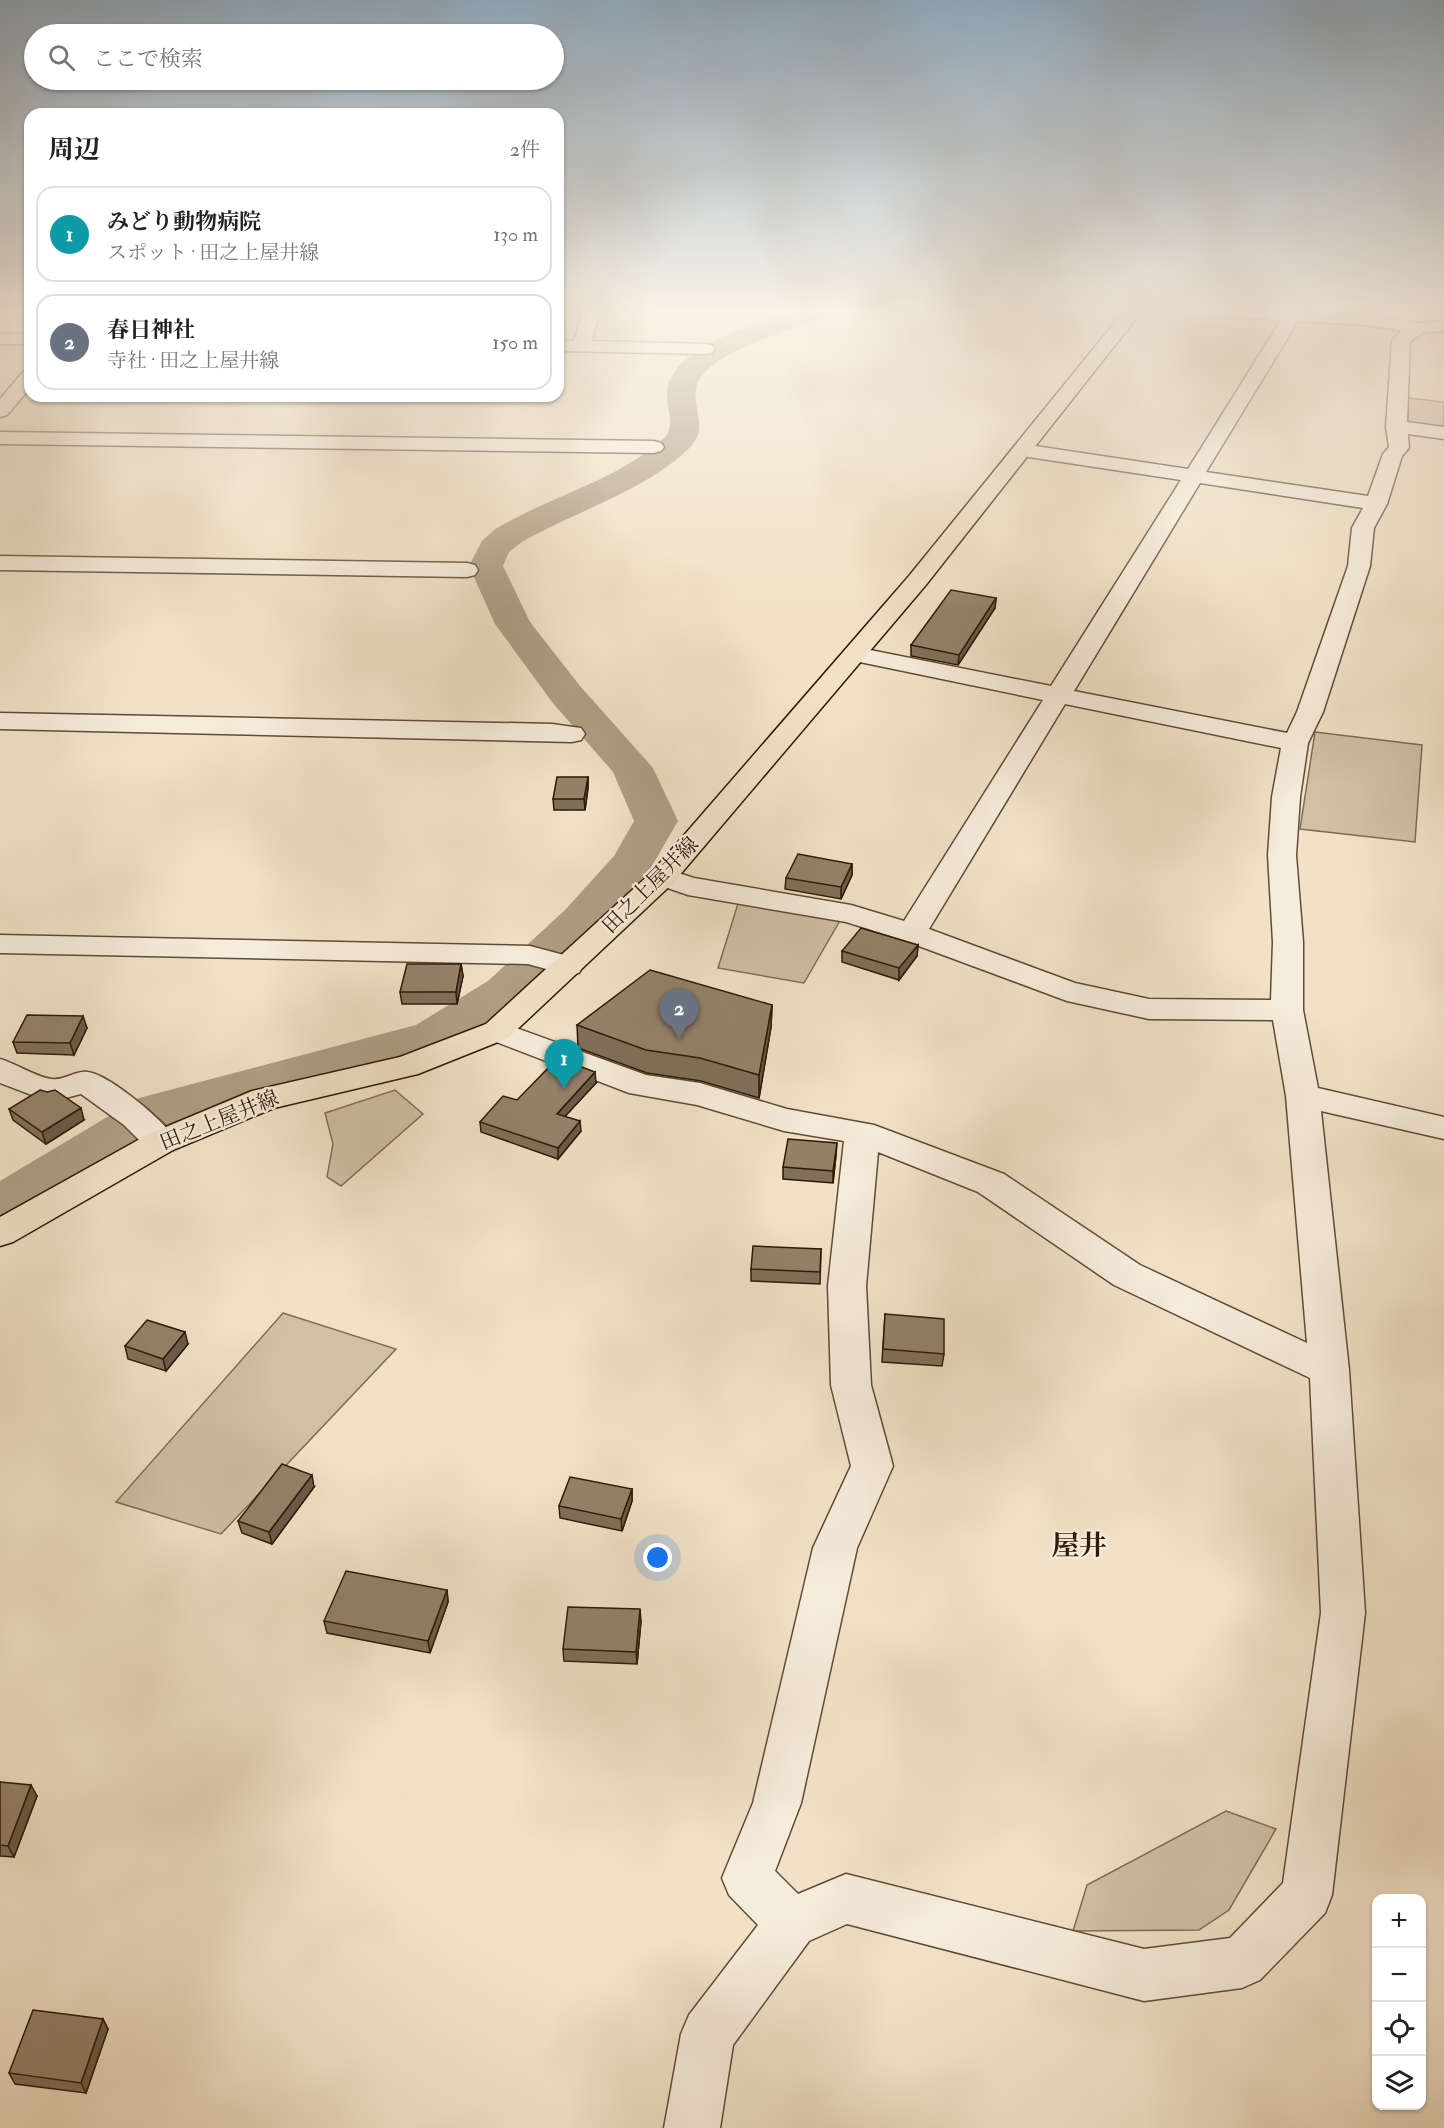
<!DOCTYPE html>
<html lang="ja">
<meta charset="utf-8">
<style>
:root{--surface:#fff;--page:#f6f6f6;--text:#222;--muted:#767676;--line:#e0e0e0;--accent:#8f2418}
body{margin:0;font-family:"IM FELL Double Pica","Noto Serif JP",serif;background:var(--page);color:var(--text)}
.controls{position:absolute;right:18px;bottom:18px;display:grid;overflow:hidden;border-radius:12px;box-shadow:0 2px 4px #0004}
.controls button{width:54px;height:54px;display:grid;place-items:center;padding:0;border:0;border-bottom:2px solid var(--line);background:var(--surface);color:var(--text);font:30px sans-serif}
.you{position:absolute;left:658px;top:1558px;width:21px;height:21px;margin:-15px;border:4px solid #fff;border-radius:50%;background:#1a73e8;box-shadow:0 0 0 9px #1a73e833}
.badge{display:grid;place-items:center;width:39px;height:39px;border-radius:50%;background:var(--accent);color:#fff;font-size:20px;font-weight:700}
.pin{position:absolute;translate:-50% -50px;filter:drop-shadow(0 2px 3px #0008)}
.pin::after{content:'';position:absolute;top:32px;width:21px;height:18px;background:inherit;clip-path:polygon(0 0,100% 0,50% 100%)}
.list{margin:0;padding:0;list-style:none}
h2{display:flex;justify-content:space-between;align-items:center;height:78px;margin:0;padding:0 24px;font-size:26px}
h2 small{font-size:20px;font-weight:400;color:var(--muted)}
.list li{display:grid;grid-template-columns:39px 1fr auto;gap:18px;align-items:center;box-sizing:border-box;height:96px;margin:0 12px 12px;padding:0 12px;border:2px solid var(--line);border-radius:18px}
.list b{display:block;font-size:22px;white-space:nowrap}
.list p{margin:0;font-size:20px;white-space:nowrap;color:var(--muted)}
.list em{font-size:20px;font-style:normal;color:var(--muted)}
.icon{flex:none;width:33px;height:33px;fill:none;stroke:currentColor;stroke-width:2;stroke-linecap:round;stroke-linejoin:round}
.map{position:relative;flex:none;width:1444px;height:2128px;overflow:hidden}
.search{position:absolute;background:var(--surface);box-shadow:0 2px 4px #0004;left:24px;top:24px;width:540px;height:66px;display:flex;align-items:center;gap:15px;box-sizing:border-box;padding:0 21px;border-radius:33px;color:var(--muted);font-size:22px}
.panel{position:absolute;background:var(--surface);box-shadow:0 2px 4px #0004;left:24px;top:108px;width:540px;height:294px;border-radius:18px}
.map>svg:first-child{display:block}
</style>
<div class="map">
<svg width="1444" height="2128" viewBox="0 0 1444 2128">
<rect width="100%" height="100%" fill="#f1e2c7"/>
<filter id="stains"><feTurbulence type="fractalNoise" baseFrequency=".00333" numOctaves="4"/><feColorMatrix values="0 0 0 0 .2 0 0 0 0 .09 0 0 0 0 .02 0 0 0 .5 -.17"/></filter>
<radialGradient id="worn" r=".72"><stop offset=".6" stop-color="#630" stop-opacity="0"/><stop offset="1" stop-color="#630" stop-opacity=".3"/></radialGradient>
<g fill="#d0c0a6" stroke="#806c56" stroke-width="1.5">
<path d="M1408,398L1444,402V426L1408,423Z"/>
<path d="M1315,732L1422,745L1415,842L1300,829Z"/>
<path d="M740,897L842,917L804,983L718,968Z"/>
<path d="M395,1090L423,1114L341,1186L327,1177L333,1144L325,1113Z"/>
<path d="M283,1313L396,1349L221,1534L116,1502Z"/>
<path d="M1226,1811L1276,1829L1229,1910L1199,1930L1073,1931L1087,1885Z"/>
</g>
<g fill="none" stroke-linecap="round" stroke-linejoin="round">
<path fill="#af9e85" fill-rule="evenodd" d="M794,311H831L827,317C797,328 701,353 696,389C693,416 711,429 685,452C643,491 572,513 522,542L509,552L503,566L530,622L580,686L653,768L678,821L649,871L597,930L522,1003L451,1047L177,1122L20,1220L0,1225V1181L139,1098L416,1025L488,981L565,910L614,856L634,821L613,772L552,702L495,624L469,566L482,541L494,530C547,497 617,481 663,439C676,428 667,410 667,395C667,347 757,324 794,311Z"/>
<g stroke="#604b36" stroke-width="3">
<g id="minor">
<path d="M583,311H600L592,341L706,344L712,345L715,349L712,353L706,354L558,351V341H574Z"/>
<path d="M1207,311H1297L1367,315L1417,323L1444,321V331L1422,333L1410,342L1407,421V422L1444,427V439L1408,434L1409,448L1402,456L1387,504L1374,528L1370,566L1323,712L1308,743L1300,797L1296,855L1303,942V1010L1318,1088L1444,1117V1139L1321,1111L1349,1370L1365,1613L1332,1895L1325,1913L1260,1980L1242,1988L1144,2001L847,1924L809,1941L733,2045L720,2128H664L681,2034L689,2015L758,1925L729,1895L722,1878L753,1803L813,1548L851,1466L831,1385L828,1286L844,1141L784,1131L697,1105L629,1093L486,1038L481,1031L486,1024L497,1021L646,1075L700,1083L787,1109L874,1125L1004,1174L1140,1265L1307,1343L1286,1096L1273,1020L1149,1019L1067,1001L900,939L846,922L688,895L653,883L648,877L653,871L663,868L694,878L851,905L904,921L1043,700L855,661L846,659L843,654L846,649L855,647L1051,686L1181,480L1022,456L1015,454L1012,450L1015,446L1022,444L1188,469L1281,320L1215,316L1209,315ZM1298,321L1367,325L1402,331L1392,340L1386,427L1389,447L1383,454L1368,496L1206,472ZM1200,483L1363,508L1352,528L1348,566L1297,712L1287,733L1074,691ZM1065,704L1281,748L1272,797L1268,855L1273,942L1271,1000L1149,999L1075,983L929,929ZM878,1152L978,1192L1114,1285L1310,1378L1321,1613L1283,1883L1230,1938L1144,1949L846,1874L798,1894L775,1871L801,1803L857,1548L893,1466L871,1385L866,1286Z"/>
<rect x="0" y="334" width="30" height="10"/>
<path d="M30,370V388L7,415L0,417V399L23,372Z"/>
<path d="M0,432L654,441L661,443L664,447L661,451L654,453L0,444Z"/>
<path d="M0,556L467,563L475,565L478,570L475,575L467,577L0,570Z"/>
<path d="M0,713L552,724L581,728L585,734L581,740L572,742L0,729Z"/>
<path d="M0,935L530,946L579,959L583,966L579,973L568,975L528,964L0,953Z"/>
<path d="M0,1059C15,1063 38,1078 52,1079C64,1081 76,1070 88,1072C110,1075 167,1123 178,1142L173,1150L161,1154L149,1150L124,1125L81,1094L50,1102L0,1083Z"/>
</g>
</g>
<g stroke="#2f1905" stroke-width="3">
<path id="major" d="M1124,311H1142L925,586L673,883L508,1038L418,1074L274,1108L173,1150L13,1242L0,1246V1217L149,1134L252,1091L400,1057L486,1024L653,871L909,576Z"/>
</g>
<use href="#minor" fill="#f6ecdb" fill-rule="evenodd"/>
<use href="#major" fill="#f1e2c7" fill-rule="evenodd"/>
</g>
<g fill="#7f705b" stroke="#2f1905" stroke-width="1.5">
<path d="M996,598L995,608L958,665L911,656V645Z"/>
<path d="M588,777V788L585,810H554L553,799Z"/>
<path d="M852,864V875L841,899L785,889L786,878Z"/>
<path d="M918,945L917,956L899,980L842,962V951Z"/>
<path d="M461,964L463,976L457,1004H402L400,992Z"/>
<path d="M772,1005L771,1027L759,1098L701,1081L647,1073L578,1048L577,1025Z"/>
<path d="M87,1028L74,1055L17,1053L13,1042Z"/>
<path d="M596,1083L565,1116L581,1131L558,1159L481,1132L480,1122L517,1100Z"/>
<path d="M9,1109L84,1120L46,1144L13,1120Z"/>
<path d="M836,1155L833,1183L783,1179V1167Z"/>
<path d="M821,1249L820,1284L751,1281V1269Z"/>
<path d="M885,1314L944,1354L942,1366L882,1362Z"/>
<path d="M188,1344L166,1371L128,1359L125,1346Z"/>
<path d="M314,1487L272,1544L242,1533L238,1521Z"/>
<path d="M632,1489V1501L622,1531L560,1518L559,1506Z"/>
<path d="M447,1590L448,1602L430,1653L327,1633L324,1621Z"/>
<path d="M641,1621L637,1664L564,1661L563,1649Z"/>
<path d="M0,1782L37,1796L14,1857L0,1856Z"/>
<path d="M103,2019L108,2029L86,2093L15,2084L9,2073Z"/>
</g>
<g fill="#685b4a" stroke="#2f1905" stroke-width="1.5">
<path d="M996,598L995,608L958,665L959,655Z"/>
<path d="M588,777V788L585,810L584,799Z"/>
<path d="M852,864V875L841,899V887Z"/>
<path d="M918,945L917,956L899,980V968Z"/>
<path d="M461,964L463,976L457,1004L456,992Z"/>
<path d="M772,1005L771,1027L759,1098V1075Z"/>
<path d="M83,1016L87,1028L74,1055L70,1043Z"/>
<path d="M595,1072L596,1083L558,1124L557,1114Z"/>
<path d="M81,1108L84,1120L46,1144L42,1132Z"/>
<path d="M580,1121L581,1131L558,1159V1148Z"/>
<path d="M837,1143L836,1155L833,1183V1171Z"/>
<path d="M185,1332L188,1344L166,1371L163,1359Z"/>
<path d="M312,1475L314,1487L272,1544L269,1532Z"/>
<path d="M632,1489V1501L622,1531L621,1519Z"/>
<path d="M447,1590L448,1602L430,1653L428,1641Z"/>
<path d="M640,1609L641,1621L637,1664L636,1652Z"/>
<path d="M31,1785L37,1796L14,1857L8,1846Z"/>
<path d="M103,2019L108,2029L86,2093L81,2083Z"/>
</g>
<g fill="#94826a" stroke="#2f1905" stroke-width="1.5">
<path d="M951,590L996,598L959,655L911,645Z"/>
<path d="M557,777H588L584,799H553Z"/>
<path d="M798,854L852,864L841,887L786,878Z"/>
<path d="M861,928L918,945L899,968L842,951Z"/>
<path d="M407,964H461L456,992H400Z"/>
<path d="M650,970L772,1005L759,1075L700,1058L646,1050L577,1025Z"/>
<path d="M27,1015L83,1016L70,1043L13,1042Z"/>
<path d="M558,1058L595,1072L557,1114L580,1121L558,1148L480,1122L503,1096L517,1100Z"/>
<path d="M40,1090L47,1092L55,1090L81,1108L42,1132L9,1109Z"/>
<path d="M788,1139L837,1143L833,1171L783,1167Z"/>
<path d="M753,1246L821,1249L820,1272L751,1269Z"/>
<path d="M885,1314L944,1319V1354L883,1349Z"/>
<path d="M147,1320L185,1332L163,1359L125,1346Z"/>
<path d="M282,1464L312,1475L269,1532L238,1521Z"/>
<path d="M570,1477L632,1489L621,1519L559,1506Z"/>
<path d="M346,1571L447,1590L428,1641L324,1621Z"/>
<path d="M568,1607L640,1609L636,1652L563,1649Z"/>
<path d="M0,1782L31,1785L8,1846L0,1845Z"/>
<path d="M33,2010L103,2019L81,2083L9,2073Z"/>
</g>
<linearGradient id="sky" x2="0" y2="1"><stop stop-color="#91abc0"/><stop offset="0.51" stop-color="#f9f2e6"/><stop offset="1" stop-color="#f9f2e6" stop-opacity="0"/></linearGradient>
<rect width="1444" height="609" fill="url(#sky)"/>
<g text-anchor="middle" stroke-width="5" stroke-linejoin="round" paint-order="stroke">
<g font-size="21" fill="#2f1905" stroke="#f6ecdb">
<text transform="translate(650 885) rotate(-45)" y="7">田之上屋井線</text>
<text transform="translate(219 1120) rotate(-22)" y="7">田之上屋井線</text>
</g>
<g font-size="28" font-weight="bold" fill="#2f1905" stroke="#f6ecdb">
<text x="1079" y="1555">屋井</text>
</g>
</g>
<rect width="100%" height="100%" filter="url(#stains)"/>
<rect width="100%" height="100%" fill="url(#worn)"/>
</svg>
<div class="controls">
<button>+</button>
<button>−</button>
<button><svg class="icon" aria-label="locate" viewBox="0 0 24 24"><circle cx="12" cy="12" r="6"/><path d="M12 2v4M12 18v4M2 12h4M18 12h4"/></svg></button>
<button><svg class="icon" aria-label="layers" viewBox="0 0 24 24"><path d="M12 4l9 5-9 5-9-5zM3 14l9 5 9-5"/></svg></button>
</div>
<div class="you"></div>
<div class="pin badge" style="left:564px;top:1089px;background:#0f9aa8">1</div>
<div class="pin badge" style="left:679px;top:1039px;background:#6b7280">2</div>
<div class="search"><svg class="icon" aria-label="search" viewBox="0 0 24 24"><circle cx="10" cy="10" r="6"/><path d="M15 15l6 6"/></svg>ここで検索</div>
<section class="panel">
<h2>周辺<small>2件</small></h2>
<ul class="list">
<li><span class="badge" style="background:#0f9aa8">1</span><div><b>みどり動物病院</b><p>スポット · 田之上屋井線</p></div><em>130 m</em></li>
<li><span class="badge" style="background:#6b7280">2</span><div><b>春日神社</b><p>寺社 · 田之上屋井線</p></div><em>150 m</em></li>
</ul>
</section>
</div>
